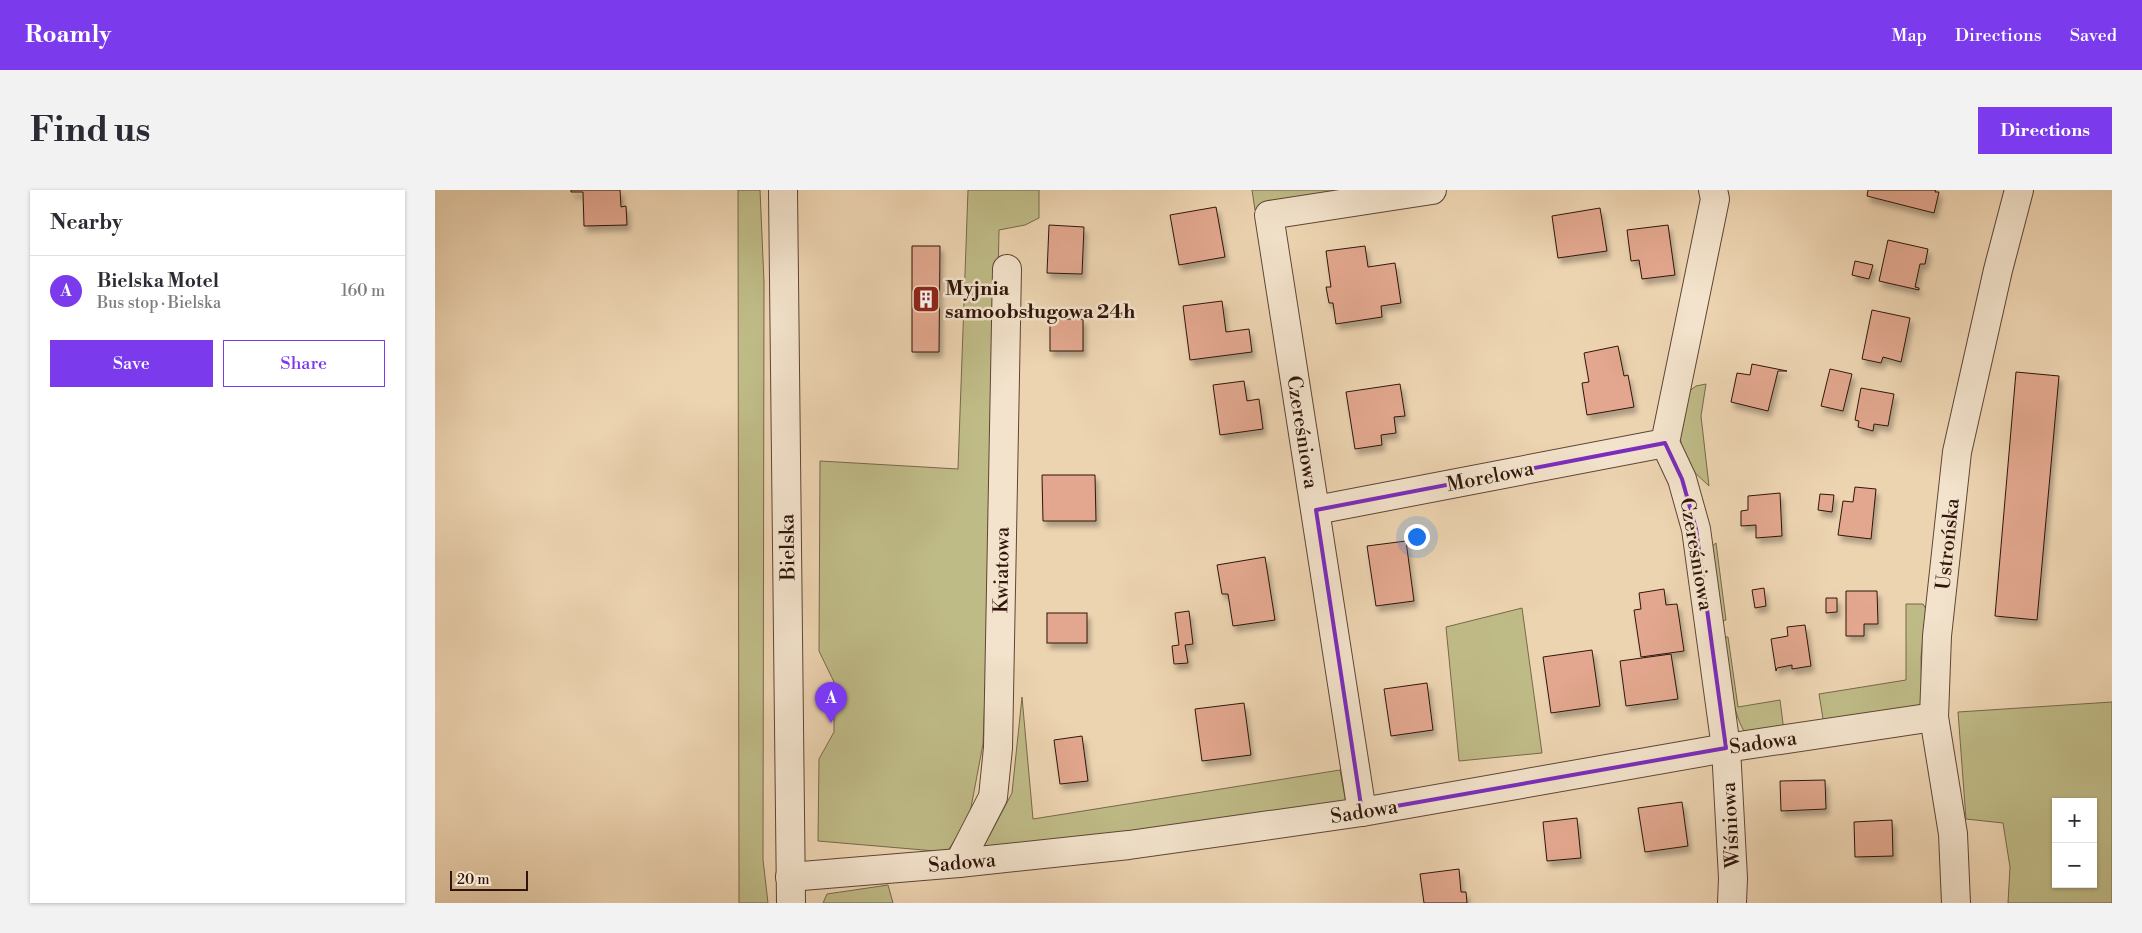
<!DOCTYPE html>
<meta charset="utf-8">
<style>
:root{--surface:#fff;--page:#f2f2f3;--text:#2b2b33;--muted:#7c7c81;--line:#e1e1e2;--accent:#7c3aed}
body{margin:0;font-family:"Libre Bodoni",serif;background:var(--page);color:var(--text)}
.controls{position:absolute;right:15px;bottom:15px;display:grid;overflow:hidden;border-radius:0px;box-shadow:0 1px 4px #0004}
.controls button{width:45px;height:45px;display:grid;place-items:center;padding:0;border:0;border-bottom:1px solid var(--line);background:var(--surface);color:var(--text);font:25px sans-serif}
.scale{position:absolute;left:15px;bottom:12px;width:78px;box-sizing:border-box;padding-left:5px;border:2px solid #2f150c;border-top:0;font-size:14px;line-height:18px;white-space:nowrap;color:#2f150c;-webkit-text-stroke:4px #f3e3cc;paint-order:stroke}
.you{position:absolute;left:981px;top:346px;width:18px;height:18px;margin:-12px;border:4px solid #fff;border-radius:50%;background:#1a73e8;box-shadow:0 0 0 8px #1a73e833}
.badge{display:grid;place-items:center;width:32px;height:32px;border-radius:50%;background:var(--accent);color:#fff;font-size:16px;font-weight:700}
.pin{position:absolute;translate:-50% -41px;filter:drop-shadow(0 1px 2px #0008)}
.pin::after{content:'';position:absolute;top:26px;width:18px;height:15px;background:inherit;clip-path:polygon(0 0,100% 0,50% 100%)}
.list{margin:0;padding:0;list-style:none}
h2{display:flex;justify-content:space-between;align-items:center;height:65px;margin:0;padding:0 20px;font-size:21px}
h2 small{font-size:16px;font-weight:400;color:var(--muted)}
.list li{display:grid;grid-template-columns:32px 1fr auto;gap:15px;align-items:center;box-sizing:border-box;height:70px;padding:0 20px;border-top:1px solid var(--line)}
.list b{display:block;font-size:19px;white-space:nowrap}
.list p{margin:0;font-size:16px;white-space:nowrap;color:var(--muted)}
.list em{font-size:16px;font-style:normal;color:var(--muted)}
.actions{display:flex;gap:10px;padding:15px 20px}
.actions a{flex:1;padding:11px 0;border:1px solid var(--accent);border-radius:0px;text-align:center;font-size:18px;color:var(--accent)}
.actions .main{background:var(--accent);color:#fff}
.map{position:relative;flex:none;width:1677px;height:713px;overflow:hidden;border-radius:0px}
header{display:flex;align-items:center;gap:30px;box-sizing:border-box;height:70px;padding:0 25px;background:var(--accent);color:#fff}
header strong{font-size:24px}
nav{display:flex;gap:28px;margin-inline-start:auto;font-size:18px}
.intro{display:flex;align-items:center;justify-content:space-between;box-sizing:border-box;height:120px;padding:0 30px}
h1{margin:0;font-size:35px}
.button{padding:12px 22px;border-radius:0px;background:var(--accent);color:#fff;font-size:18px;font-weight:700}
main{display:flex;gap:30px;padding:0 30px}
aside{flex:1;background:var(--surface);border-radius:0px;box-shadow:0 1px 4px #0004}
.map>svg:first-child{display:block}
</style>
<header>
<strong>Roamly</strong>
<nav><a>Map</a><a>Directions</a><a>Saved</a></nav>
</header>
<div class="intro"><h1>Find us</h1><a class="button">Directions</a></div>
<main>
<aside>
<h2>Nearby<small></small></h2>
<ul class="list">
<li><span class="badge">A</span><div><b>Bielska Motel</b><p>Bus stop · Bielska</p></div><em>160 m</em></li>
</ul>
<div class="actions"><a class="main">Save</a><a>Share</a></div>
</aside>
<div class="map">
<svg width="1677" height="713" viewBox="0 0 1677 713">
<defs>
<filter id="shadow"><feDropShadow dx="3" dy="5.5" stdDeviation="2.5" flood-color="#0004"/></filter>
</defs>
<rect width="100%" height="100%" fill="#edd4b1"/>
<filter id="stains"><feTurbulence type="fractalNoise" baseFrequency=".004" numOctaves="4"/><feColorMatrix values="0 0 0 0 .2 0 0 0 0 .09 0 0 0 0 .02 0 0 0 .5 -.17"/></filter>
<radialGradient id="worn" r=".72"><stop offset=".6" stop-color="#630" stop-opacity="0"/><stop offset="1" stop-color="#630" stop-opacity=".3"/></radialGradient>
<g fill="#bfbb87" stroke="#77684a" fill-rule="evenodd">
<path d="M303,0H325L329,92L328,670L333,713H304Z"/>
<path d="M533,0H604V28L590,35L564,40L559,281L548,554L534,628L512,662L383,651L384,569L399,542V492L384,461L385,271L523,279Z"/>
<path d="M817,0H949L820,20Z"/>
<path d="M1271,194L1266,226L1274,296L1256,279L1246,254L1244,236L1253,202L1261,196Z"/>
<path d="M1281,353L1291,430L1286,431L1276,357Z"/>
<path d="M1471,414H1488L1491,419L1486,467L1487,518L1389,535L1384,504L1471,490Z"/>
<path d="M1087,418L1107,563L1024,571L1011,437Z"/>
<path d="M1288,447H1293L1303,517L1345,510L1349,541L1313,546C1296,529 1293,472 1288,447Z"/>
<path d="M587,507L598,629L905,580L911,613L547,660L577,603Z"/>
<path d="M1677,512V713H1573L1575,677L1568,633L1531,629L1523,522ZM1621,612H1658V694H1621Z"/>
<path d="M453,695L458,713H388L392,704Z"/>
</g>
<g fill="#e2a78e" stroke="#2f150c" filter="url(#shadow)">
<path d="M136,0H185L186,17L191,16L192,35L149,36L148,2H136Z"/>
<path d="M1433,0H1501L1500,2H1504L1499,23L1432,6Z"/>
<path d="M781,17L790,67L744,75L735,25Z"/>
<path d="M1165,18L1172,61L1123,68L1117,26Z"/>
<path d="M614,35L649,37L647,84L612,83Z"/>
<path d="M1233,35L1240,85L1207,89L1204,70L1196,71L1192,40Z"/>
<path d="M1453,50L1493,59L1490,74H1485L1480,97L1484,98V100L1444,91Z"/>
<path d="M477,56H505L504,162H477Z"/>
<path d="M930,56L933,77L960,73L966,113L946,116L947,127L901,134L898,113H894L891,97H896L891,61Z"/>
<path d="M1420,71L1438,75L1434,89L1417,85Z"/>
<path d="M787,111L791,142L814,139L817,162L755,170L748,116Z"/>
<path d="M1437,120L1475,128L1466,172L1448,167L1446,173L1427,169Z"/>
<rect x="615" y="129" width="33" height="32"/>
<path d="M1183,156L1189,186L1193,185L1199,217L1152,225L1147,193L1154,192L1149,163Z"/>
<path d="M1317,174L1352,181H1343L1333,221L1296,212L1302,183L1315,185Z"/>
<path d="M1395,179L1417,184L1408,221L1386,216Z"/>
<path d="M1581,182L1624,186L1602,430L1560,426Z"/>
<path d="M809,191L812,211L824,209L828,239L785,245L778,195Z"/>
<path d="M965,194L970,226L959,227L961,243L946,245L947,255L920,259L911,202Z"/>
<path d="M1426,198L1459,204L1453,236L1439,234L1438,241L1423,237L1424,231L1420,230Z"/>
<path d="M607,285H660L661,331H608Z"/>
<path d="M1420,297L1441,299L1436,349L1403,345L1408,311L1418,312Z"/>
<path d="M1345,303L1347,346L1321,348V335L1306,336V321L1313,320V306Z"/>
<path d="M1385,304L1399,305L1397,322L1383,320Z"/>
<path d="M971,351L979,411L941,416L932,356Z"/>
<path d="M830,367L840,430L798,436L793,404H787L782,375Z"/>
<path d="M1329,398L1331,416L1320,418L1317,400Z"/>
<path d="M1229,399L1231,415L1242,414L1249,461L1206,467L1199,420L1206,419L1204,403Z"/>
<path d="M1411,401H1442L1443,434H1429V446H1411Z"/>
<path d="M1391,408H1402V422L1391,423Z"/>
<path d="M754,421L758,454L750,455L753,473L739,474L737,456L744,455L740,423Z"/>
<rect x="612" y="423" width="40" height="30"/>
<path d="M1370,435L1376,476L1357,479V475L1342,478L1341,481L1336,449L1353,446L1352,437Z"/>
<path d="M1157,460L1165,516L1116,523L1108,467Z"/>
<path d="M1236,464L1243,509L1191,516L1185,471Z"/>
<path d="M992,493L998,540L956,546L949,499Z"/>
<path d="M809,513L816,565L767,571L760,519Z"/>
<path d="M647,546L653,591L625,594L619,550Z"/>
<path d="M1390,590L1391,619L1346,621L1345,591Z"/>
<path d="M1247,612L1253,656L1210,662L1203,618Z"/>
<path d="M1142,628L1146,668L1112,671L1108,632Z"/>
<path d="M1457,630L1458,666L1420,667L1419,632Z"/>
<path d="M1024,679L1026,702H1031L1032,713H989L985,684Z"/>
</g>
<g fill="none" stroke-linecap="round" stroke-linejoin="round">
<g stroke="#5e4535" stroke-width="30">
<g id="minor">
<path d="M348,0L356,713"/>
<path d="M1278,0L1280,9L1230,253L1247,289L1261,339L1291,558L1298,688L1297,713"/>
<path d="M881,320L1230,253"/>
<path d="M927,622L834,25L997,0"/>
<path d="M524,673L558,607L563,558L572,79"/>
<path d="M355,687L524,673L694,655L927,622L1291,558L1499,527"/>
<path d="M1521,713L1518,644L1499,527L1502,446L1522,262L1563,80L1584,0"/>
</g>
</g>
<use href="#minor" stroke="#f3e3cc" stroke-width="28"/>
</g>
<path fill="none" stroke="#7b2cbf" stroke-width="4" stroke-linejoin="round" d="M1230,253L1247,289L1261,339L1291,558L927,622L881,320Z"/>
<defs>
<g id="building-square" transform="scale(1.4375)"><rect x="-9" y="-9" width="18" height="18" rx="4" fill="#8f2418" stroke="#f3e3cc"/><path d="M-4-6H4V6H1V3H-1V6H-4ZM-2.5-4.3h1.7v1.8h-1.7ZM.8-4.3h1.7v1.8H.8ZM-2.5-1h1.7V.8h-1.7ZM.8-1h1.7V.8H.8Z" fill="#fff"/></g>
</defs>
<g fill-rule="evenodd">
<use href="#building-square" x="491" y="109"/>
</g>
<g text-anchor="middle" stroke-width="5" stroke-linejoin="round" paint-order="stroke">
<g font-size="20" font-weight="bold" fill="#2f150c" stroke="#f3e3cc" text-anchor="start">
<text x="510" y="105">Myjnia<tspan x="510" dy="23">samoobsługowa 24h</tspan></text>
</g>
<g font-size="20" fill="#2f150c" stroke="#f3e3cc">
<text transform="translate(868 242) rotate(81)" y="7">Czereśniowa</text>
<text transform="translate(1055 286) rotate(-11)" y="7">Morelowa</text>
<text transform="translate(1512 354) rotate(-84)" y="7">Ustrońska</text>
<text transform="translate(352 357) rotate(-91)" y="7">Bielska</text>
<text transform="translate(1262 364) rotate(80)" y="7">Czereśniowa</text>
<text transform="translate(566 380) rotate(-89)" y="7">Kwiatowa</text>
<text transform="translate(1328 552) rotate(-8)" y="7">Sadowa</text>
<text transform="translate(929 621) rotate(-9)" y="7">Sadowa</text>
<text transform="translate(1295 635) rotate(-93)" y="7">Wiśniowa</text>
<text transform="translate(527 672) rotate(-5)" y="7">Sadowa</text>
</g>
</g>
<rect width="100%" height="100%" filter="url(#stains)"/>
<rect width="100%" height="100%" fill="url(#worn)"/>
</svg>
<div class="controls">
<button>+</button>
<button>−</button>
</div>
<div class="scale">20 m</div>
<div class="you"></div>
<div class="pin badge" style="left:396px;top:533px">A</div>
</div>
</main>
